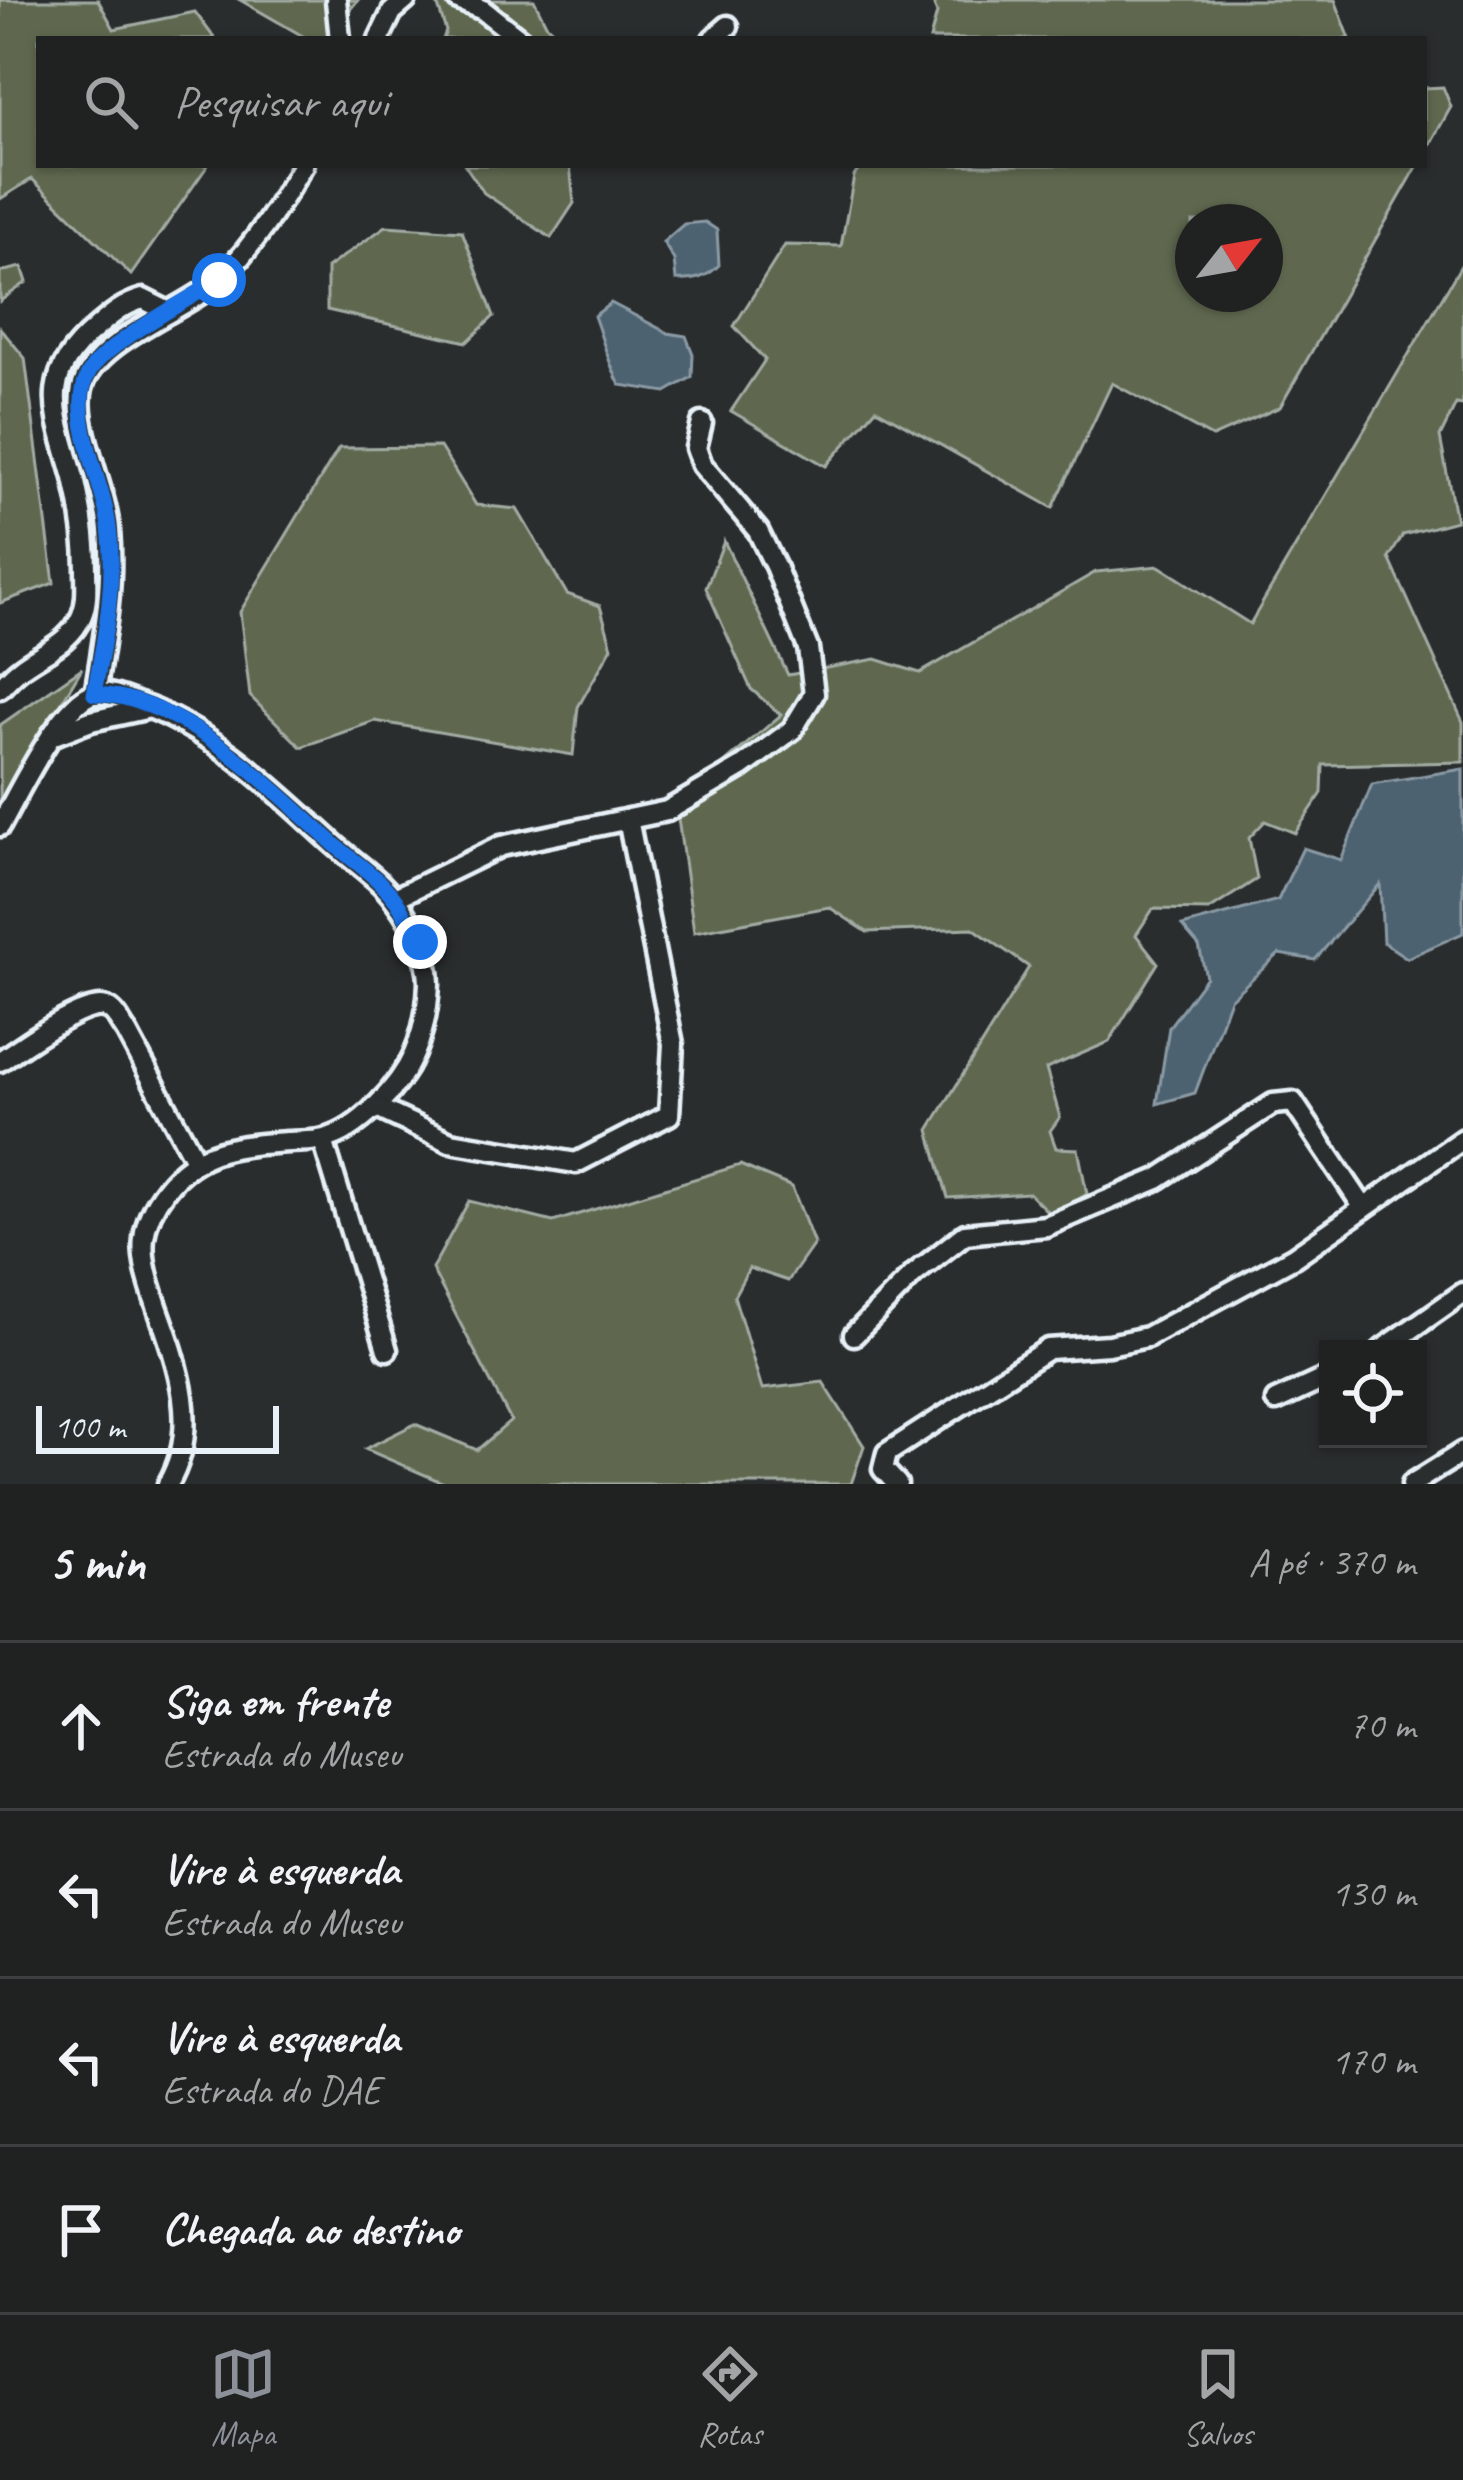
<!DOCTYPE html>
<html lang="pt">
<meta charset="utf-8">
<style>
:root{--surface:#202222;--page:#282a2a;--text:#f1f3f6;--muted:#a2a4a5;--line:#3d3f40;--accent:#8c9099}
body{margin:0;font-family:Caveat,sans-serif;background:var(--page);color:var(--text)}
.controls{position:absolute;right:36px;bottom:36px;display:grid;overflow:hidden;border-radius:0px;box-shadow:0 3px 9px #0004}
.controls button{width:108px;height:108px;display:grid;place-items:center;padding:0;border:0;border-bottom:3px solid var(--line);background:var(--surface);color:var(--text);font:60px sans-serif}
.compass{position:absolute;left:1175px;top:204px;width:108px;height:108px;border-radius:50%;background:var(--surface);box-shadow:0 3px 9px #0004;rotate:59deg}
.scale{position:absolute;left:36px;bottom:30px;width:243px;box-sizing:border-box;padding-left:12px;border:6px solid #e8f1f8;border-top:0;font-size:33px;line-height:42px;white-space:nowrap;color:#e8f1f8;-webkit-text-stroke:9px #2a2d2e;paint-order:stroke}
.stop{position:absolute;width:36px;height:36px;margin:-27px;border:9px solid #1a73e8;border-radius:50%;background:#fff}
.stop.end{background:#1a73e8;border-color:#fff;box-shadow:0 3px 12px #0008}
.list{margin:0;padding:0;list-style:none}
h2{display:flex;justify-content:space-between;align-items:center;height:156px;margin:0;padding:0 48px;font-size:51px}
h2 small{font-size:39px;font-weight:400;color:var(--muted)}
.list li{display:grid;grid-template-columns:78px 1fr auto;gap:36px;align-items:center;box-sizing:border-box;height:168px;padding:0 48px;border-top:3px solid var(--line)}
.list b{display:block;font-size:45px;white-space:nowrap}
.list p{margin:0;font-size:39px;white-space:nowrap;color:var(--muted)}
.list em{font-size:39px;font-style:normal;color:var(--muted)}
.icon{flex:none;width:66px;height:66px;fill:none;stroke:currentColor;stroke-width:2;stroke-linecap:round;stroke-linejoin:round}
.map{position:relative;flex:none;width:1463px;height:1484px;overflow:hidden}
.search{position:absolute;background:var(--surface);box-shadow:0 3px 9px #0004;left:36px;right:36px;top:36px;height:132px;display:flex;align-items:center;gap:30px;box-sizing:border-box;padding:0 42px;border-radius:0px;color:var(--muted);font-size:45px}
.sheet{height:828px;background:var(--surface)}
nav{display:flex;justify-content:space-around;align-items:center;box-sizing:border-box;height:168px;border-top:3px solid var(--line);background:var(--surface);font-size:33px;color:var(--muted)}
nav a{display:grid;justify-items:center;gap:6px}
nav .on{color:var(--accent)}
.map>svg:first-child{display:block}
</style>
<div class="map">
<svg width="1463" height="1484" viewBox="0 0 1463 1484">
<rect width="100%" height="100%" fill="#2a2d2e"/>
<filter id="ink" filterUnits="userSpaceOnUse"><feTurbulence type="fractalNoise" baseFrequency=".00833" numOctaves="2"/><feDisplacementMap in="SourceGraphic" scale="24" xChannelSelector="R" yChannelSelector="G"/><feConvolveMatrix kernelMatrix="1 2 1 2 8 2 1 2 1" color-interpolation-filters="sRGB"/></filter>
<g filter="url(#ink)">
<g fill="#5e684f" stroke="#a3aca4" stroke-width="3" fill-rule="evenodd">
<path d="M0,0H98L114,29L195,12L215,39H39V165H208L131,275L32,179L0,199Z"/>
<path d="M240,0H358L325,39H308Z"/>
<path d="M436,0H534L546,24L562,39H443L446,31Z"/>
<path d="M932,0H1335L1350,39H930L937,13Z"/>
<path d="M1443,87L1451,107L1424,155V88Z"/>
<path d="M465,165H570L574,203L551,238L484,193Z"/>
<path d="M862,165H1418L1280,407L1212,437L1112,383L1053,508L876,409L826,466L731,411L765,360L734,326L785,245L841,246L854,176ZM1193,222H1265V294H1193Z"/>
<path d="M386,226L462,231L494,316L467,342L327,310V268Z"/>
<path d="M1463,262V405L1456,404L1440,437L1456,521L1403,535L1389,558L1463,722V762L1323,765L1322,793L1295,833L1265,821L1249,838L1257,879L1209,910L1153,909L1136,935L1158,963L1109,1042L1046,1069L1060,1117L1050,1131L1056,1148L1078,1149L1087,1194L1052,1216L1029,1193L948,1198L929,1130L1029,967L973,928L867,932L829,907L694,932L676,804L781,715L751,689L706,588L724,541L788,675L876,659L920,673L1096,572L1159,566L1250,624Z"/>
<path d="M22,267L27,282L0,301V272Z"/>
<path d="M0,328L25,358L54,583L0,603Z"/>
<path d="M440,447L476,505L517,509L567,594L600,606L612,647L578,707L573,755L375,721L301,747L250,696L240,612L339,448Z"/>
<path d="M82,668L0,804V725Z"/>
<path d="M740,1165L792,1187L814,1244L788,1281L749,1268L734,1296L762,1389L823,1382L864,1446L851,1484H446L365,1449L415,1424L477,1450L511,1421L432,1269L469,1201L553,1222Z"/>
</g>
<g fill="#4d6270" stroke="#8b9ba6" stroke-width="3">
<path d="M705,222L717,230L719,265C707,278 693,281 676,280L674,260L663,242L684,224Z"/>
<path d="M611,303L668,333L686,336L693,354L692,377L666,392L620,385C608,362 603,340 594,316Z"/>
<path d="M1463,769V933L1407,958L1383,942L1380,884L1315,960L1279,954L1230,999L1195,1093L1157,1104L1169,1027L1206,977L1199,946L1182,926L1278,900L1303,848L1341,860L1372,784Z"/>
</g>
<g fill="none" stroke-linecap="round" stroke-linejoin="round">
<g stroke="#e8f1f8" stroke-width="27">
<g id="minor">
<path d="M336,0L340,39"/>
<path d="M458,0L483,10L520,39"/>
<path d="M379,39L392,12L406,0"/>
<path d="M713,39L728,26"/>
<path d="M0,688C6,682 13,674 20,669C42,652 71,643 82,615C88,600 86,585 86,569C86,538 81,508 74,478C56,412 36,379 96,328C111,315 124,304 143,299L169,312"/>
<path d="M95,694C104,639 114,585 109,530C106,488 73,425 82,388C95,338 188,311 223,276C256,243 279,205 303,165"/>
<path d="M51,736L91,721L150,708"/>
<path d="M0,826C16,797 62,702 93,694C108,691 124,698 137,703C217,732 273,789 335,845C354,862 380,879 395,900C412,922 429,956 429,983C428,1008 424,1031 414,1054C400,1086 359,1131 324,1139C313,1142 300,1141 288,1142C240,1145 197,1148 166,1189C155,1203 146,1221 144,1238C141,1261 151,1288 158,1309C178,1365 201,1428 168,1484"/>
<path d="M395,898L501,846L667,811L742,767L792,730L814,694L808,648L775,566L758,531L702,465L696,448L702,423"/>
<path d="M0,1061C20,1048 85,999 107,1008C116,1012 120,1023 126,1031L195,1160"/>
<path d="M375,1107L450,1142L576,1163L669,1115L673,1044L628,819"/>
<path d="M323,1140L387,1350"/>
<path d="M854,1335L914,1274L965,1234L1046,1226L1158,1179L1273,1104L1293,1102L1364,1208"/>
<path d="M1383,1349L1463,1293"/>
<path d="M1276,1401L1328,1377"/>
<path d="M897,1484L883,1469L887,1453L1048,1349L1109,1345L1147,1337L1294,1257L1463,1139"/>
<path d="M1412,1484L1463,1452"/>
</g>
</g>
<use href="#minor" stroke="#2a2d2e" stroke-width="18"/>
</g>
</g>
<g fill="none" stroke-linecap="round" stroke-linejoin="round" filter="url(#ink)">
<path stroke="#1a73e8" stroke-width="15" d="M219,280C189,299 108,343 91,369C65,408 101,477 108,520C117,578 105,637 94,694C183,696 273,789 335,845C355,862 382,880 397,902C405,914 412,929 420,942"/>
</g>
</svg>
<div class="controls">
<button><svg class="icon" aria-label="locate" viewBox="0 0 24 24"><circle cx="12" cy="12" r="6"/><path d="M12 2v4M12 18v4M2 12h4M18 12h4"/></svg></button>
</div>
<svg class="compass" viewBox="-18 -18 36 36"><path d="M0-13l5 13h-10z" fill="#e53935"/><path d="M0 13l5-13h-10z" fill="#a2a4a5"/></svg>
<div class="scale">100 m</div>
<div class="stop" style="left:219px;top:280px"></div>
<div class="stop end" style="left:420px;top:942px"></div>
<div class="search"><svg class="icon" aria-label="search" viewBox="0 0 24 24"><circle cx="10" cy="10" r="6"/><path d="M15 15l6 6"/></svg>Pesquisar aqui</div>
</div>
<section class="sheet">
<h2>5 min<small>A pé · 370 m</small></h2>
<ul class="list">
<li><svg class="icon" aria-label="ahead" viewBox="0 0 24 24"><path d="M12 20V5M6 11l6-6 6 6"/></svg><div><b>Siga em frente</b><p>Estrada do Museu</p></div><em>70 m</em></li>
<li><svg class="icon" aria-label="left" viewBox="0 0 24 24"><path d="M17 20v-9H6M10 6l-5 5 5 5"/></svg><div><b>Vire à esquerda</b><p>Estrada do Museu</p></div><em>130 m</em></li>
<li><svg class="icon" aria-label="left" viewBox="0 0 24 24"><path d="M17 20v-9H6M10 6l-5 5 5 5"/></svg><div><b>Vire à esquerda</b><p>Estrada do DAE</p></div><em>170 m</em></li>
<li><svg class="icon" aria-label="arrive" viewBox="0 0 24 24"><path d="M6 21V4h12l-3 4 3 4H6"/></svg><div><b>Chegada ao destino</b></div></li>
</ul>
</section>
<nav>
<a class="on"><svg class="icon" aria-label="map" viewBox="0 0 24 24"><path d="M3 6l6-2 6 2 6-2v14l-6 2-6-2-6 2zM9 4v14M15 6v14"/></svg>Mapa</a>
<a><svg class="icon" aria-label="directions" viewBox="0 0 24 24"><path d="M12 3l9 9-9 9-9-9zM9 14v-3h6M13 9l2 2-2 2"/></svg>Rotas</a>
<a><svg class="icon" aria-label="saved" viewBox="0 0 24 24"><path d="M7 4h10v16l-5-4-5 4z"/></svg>Salvos</a>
</nav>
